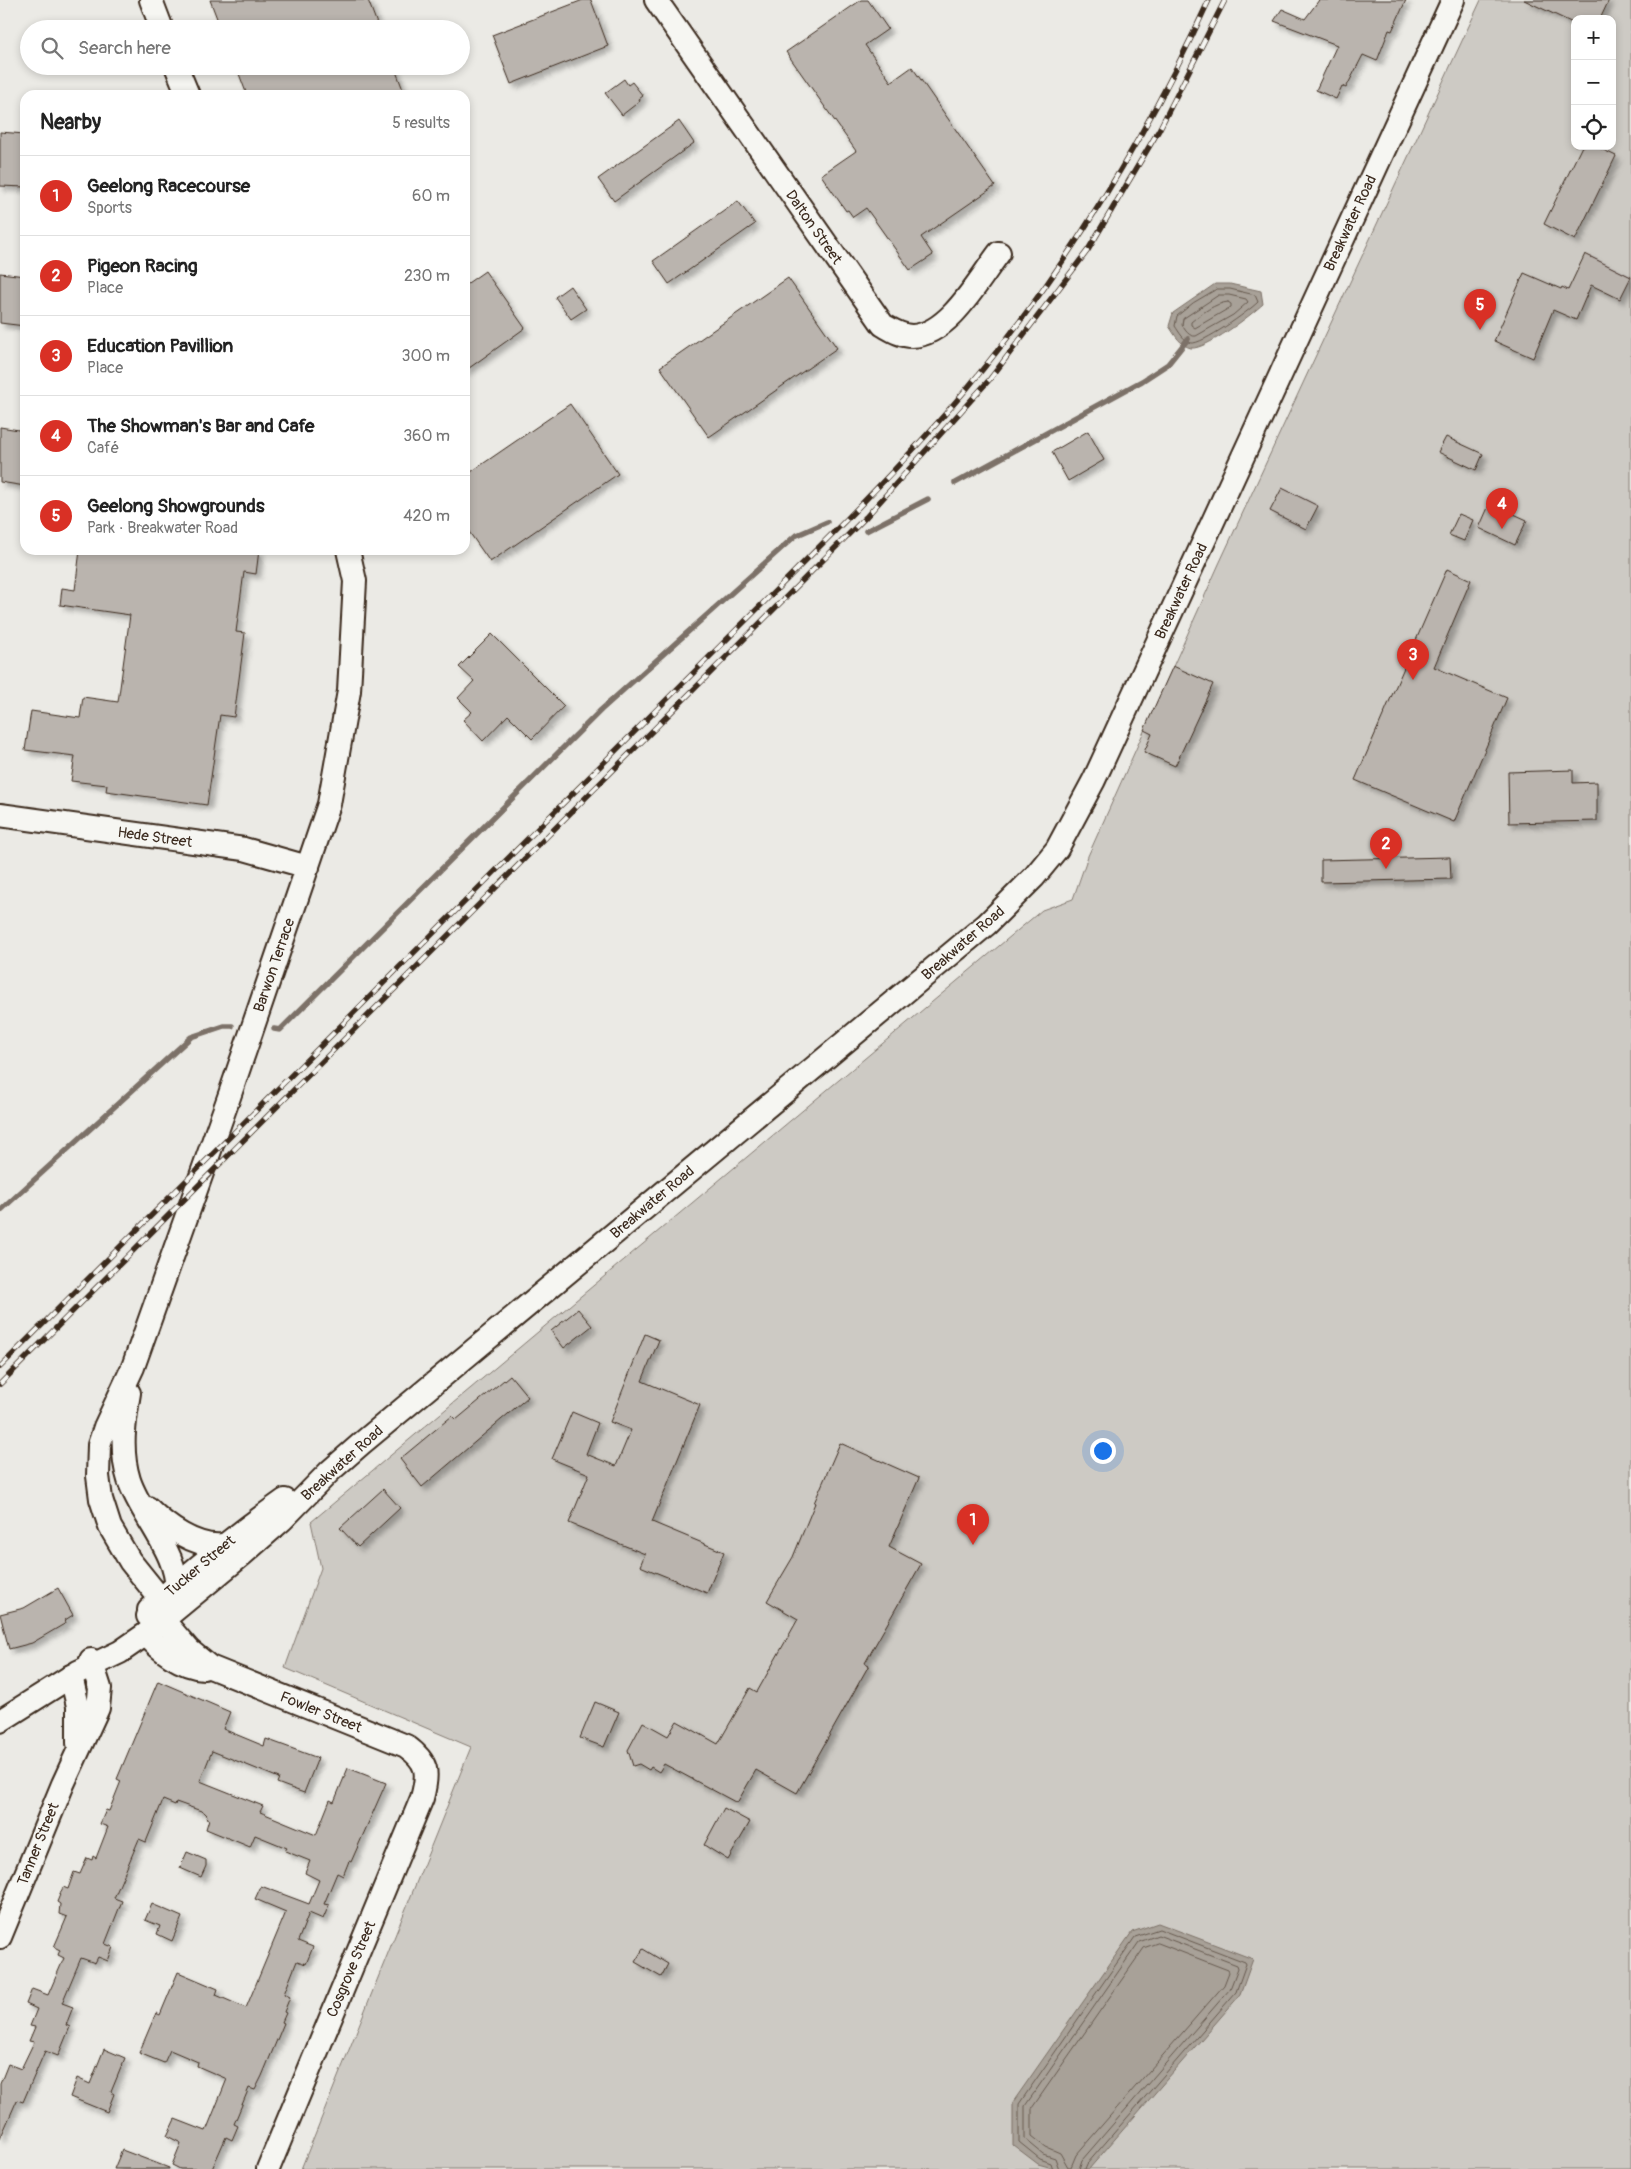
<!DOCTYPE html>
<meta charset="utf-8">
<style>
:root{--surface:#fff;--page:#f2f2f2;--text:#222;--muted:#767676;--line:#e0e0e0;--accent:#d93025}
body{margin:0;font-family:Pangolin,sans-serif;background:var(--page);color:var(--text)}
.controls{position:absolute;right:15px;top:15px;display:grid;overflow:hidden;border-radius:10px;box-shadow:0 2px 8px #0003}
.controls button{width:45px;height:45px;display:grid;place-items:center;padding:0;border:0;border-bottom:1px solid var(--line);background:var(--surface);color:var(--text);font:25px sans-serif}
.you{position:absolute;left:1102px;top:1450px;width:18px;height:18px;margin:-12px;border:4px solid #fff;border-radius:50%;background:#1a73e8;box-shadow:0 0 0 8px #1a73e833}
.badge{display:grid;place-items:center;width:32px;height:32px;border-radius:50%;background:var(--accent);color:#fff;font-size:16px;font-weight:700}
.pin{position:absolute;translate:-50% -41px;filter:drop-shadow(0 1px 2px #0008)}
.pin::after{content:'';position:absolute;top:26px;width:18px;height:15px;background:inherit;clip-path:polygon(0 0,100% 0,50% 100%)}
.list{margin:0;padding:0;list-style:none}
h2{display:flex;justify-content:space-between;align-items:center;height:65px;margin:0;padding:0 20px;font-size:21px}
h2 small{font-size:16px;font-weight:400;color:var(--muted)}
.list li{display:grid;grid-template-columns:32px 1fr auto;gap:15px;align-items:center;box-sizing:border-box;height:80px;padding:0 20px;border-top:1px solid var(--line)}
.list b{display:block;font-size:19px;white-space:nowrap}
.list p{margin:0;font-size:16px;white-space:nowrap;color:var(--muted)}
.list em{font-size:16px;font-style:normal;color:var(--muted)}
.icon{flex:none;width:28px;height:28px;fill:none;stroke:currentColor;stroke-width:2;stroke-linecap:round;stroke-linejoin:round}
.map{position:relative;flex:none;width:1631px;height:2169px;overflow:hidden}
.search{position:absolute;background:var(--surface);box-shadow:0 2px 8px #0003;left:20px;top:20px;width:450px;height:55px;display:flex;align-items:center;gap:12px;box-sizing:border-box;padding:0 18px;border-radius:28px;color:var(--muted);font-size:19px}
.panel{position:absolute;background:var(--surface);box-shadow:0 2px 8px #0003;left:20px;top:90px;width:450px;height:465px;border-radius:15px}
.map>svg:first-child{display:block}
</style>
<div class="map">
<svg width="1631" height="2169" viewBox="0 0 1631 2169">
<defs>
<filter id="shadow"><feDropShadow dx="4.5" dy="4.5" stdDeviation="2.5" flood-color="#0004"/></filter>
</defs>
<rect width="100%" height="100%" fill="#ebeae5"/>
<filter id="ink" filterUnits="userSpaceOnUse"><feTurbulence type="fractalNoise" baseFrequency=".02" numOctaves="2"/><feDisplacementMap in="SourceGraphic" scale="10" xChannelSelector="R" yChannelSelector="G"/><feConvolveMatrix kernelMatrix="1 2 1 2 8 2 1 2 1" color-interpolation-filters="sRGB"/></filter>
<g filter="url(#ink)">
<path fill="#cdcac4" stroke="#847a71" fill-rule="evenodd" d="M1481,0H1631V2169H301L471,1747L285,1668L321,1568L311,1522L1042,910L1073,899L1088,856L1219,564ZM1575,19H1612V146H1575Z"/>
<g fill="#a8a198" stroke="#7c7167">
<path d="M1215,284H1230L1261,291L1263,304C1251,315 1206,350 1191,348C1181,346 1174,334 1169,326L1173,313Z"/>
<path d="M1158,1923L1253,1959L1240,1995L1089,2169H1056L1038,2164L1013,2145V2102L1132,1932Z"/>
</g>
<g fill="none" stroke-linecap="round" stroke-linejoin="round">
<g stroke="#675a4f" stroke-width="1">
<path d="M1217,289H1230L1255,295L1258,302C1249,311 1202,345 1191,343C1184,341 1179,332 1175,326L1177,316L1193,303Z"/>
<path d="M1219,295H1229L1246,299L1248,302L1233,315L1196,336C1189,337 1185,330 1182,325L1183,319Z"/>
<path d="M1228,302L1231,304V307L1195,328L1191,325V322C1201,314 1215,303 1228,302Z"/>
<path d="M1158,1943L1228,1970L1229,1972L1224,1985L1076,2155L1071,2167H1068L1060,2153L1046,2147L1032,2136V2108L1144,1948Z"/>
<path d="M1053,2169L1051,2163L1040,2159L1019,2142V2104L1135,1937L1159,1929L1245,1962L1246,1964L1236,1992L1087,2164L1085,2169"/>
<path d="M1059,2169L1055,2158L1043,2154L1025,2139V2106L1139,1942L1158,1935L1237,1965L1238,1968L1230,1989L1082,2160L1079,2169"/>
</g>
<g stroke="#7c7167" stroke-width="5.5">
<path d="M955,483L1142,381L1168,364L1188,339"/>
<path d="M866,531L928,499"/>
<path d="M274,1029L280,1030L601,710L795,536L827,522"/>
<path d="M0,1211L191,1037L224,1026H232"/>
</g>
</g>
<g fill="#bab4ae" stroke="#3b2a1e" filter="url(#shadow)">
<path d="M210,0H368L379,29H221Z"/>
<path d="M583,0H591L608,46L511,84L492,35Z"/>
<path d="M861,0H868L888,29L865,45L891,82L912,67L995,186L921,237L933,255L910,270L866,208L853,217L848,210L846,211L821,175L856,151L786,52Z"/>
<path d="M1319,0H1406L1392,31L1389,30L1377,61L1363,55L1346,88L1342,86L1336,99L1316,90L1337,45L1274,21L1282,9L1305,19Z"/>
<path d="M1524,0H1609L1600,19H1575V24Z"/>
<path d="M236,66H394L405,95H247Z"/>
<path d="M624,79L628,85L632,82L643,96L639,99L640,101L622,115L605,93Z"/>
<path d="M679,121L694,143L614,201L598,179Z"/>
<path d="M0,132L25,134V187L0,186Z"/>
<path d="M1582,146H1595L1616,156L1575,240L1544,224Z"/>
<path d="M738,201L755,224L669,284L653,261Z"/>
<path d="M1585,254L1631,277L1620,299L1591,285L1576,320L1553,310L1533,358L1494,341L1524,273L1561,289L1562,287L1568,290Z"/>
<path d="M485,271L525,328L465,371V285Z"/>
<path d="M0,273L25,276V326L0,323Z"/>
<path d="M788,278L837,348L709,437L660,367Z"/>
<path d="M570,286L586,309L571,319L555,297Z"/>
<path d="M570,404L618,474L490,562L465,526V476Z"/>
<path d="M0,427L25,431V486L0,482Z"/>
<path d="M1088,431L1104,460L1068,481L1052,452Z"/>
<path d="M1446,437L1483,454L1476,470L1438,452Z"/>
<path d="M1282,488L1318,506L1306,529L1270,511Z"/>
<path d="M1490,503L1527,520L1515,545L1479,528Z"/>
<path d="M1459,514L1473,520L1464,541L1449,535Z"/>
<path d="M80,550H259L256,574L244,572L236,632L245,633L234,717L220,715L207,805L106,791L107,785L71,781L75,756L25,750L31,711L80,718L83,697L118,702L130,615L60,605L62,588L75,590Z"/>
<path d="M1447,569L1471,580L1434,667L1507,698L1454,822L1355,780Z"/>
<path d="M492,634L564,706L532,739L508,715L483,741L463,720L472,712L458,698L474,681L459,667Z"/>
<path d="M1173,666L1213,684L1175,766L1144,752L1152,734L1144,730Z"/>
<path d="M1573,770V783L1597,782V821L1509,823L1508,772Z"/>
<path d="M1450,857L1451,879L1321,882V860Z"/>
<path d="M578,1309L592,1326L564,1348L551,1331Z"/>
<path d="M645,1334L659,1340L642,1381L700,1405L652,1522L724,1552L707,1593L640,1566L645,1554L569,1523L589,1474L552,1459L572,1412L598,1423L586,1454L616,1466L631,1430L610,1422Z"/>
<path d="M510,1375L528,1397L422,1487L400,1459L452,1416L456,1420Z"/>
<path d="M840,1443L919,1478L889,1547L921,1564L865,1663L869,1665L797,1793L756,1770L737,1803L664,1764L659,1772L651,1767L649,1770L639,1764L633,1766L628,1750L643,1722L668,1736L677,1721L718,1744L750,1688L757,1692L798,1619L767,1601L793,1557L815,1503H814Z"/>
<path d="M383,1489L400,1508L358,1547L340,1528Z"/>
<path d="M58,1588L73,1615L65,1620L66,1623L32,1643L9,1649L0,1614L24,1608Z"/>
<path d="M158,1681L230,1712L223,1729L264,1746L266,1739L318,1758L304,1793L277,1783L279,1778L212,1751L200,1781L263,1806L260,1812L316,1835L330,1800L334,1802L348,1768L386,1783L351,1862L349,1861L343,1876L337,1873L324,1904L329,1905L323,1919L309,1913L298,1941L313,1947L306,1964L297,1961L284,1994L290,1997L284,2012L286,2013L282,2022L284,2023L262,2076L255,2090L249,2088L234,2124L238,2126L232,2140L226,2137L212,2169H180L172,2165L181,2143L167,2136L175,2119L206,2131L227,2079L197,2066L198,2062L170,2050L164,2063L139,2053L156,2013L160,2015L178,1972L218,1989L216,1995L246,2008L286,1912L255,1899L261,1886L309,1904L319,1880L305,1873L310,1861L285,1851L287,1848L255,1835L250,1847L206,1829L209,1819L206,1818L207,1815L204,1812L176,1802L175,1805L163,1800L146,1842L139,1839L114,1898L122,1901L105,1944L113,1947L108,1961L98,1957L95,1963L81,1958L62,2003L73,2007L66,2025L70,2027L58,2056L45,2051L23,2102L17,2100L0,2139V2084L8,2064L21,2069L34,2042L29,2041L35,2027L30,2026L37,2009L26,2004L32,1989L48,1995L64,1958L58,1955L60,1950L54,1947L67,1917L59,1914L60,1904L57,1902L63,1887L68,1889L74,1872L80,1874L87,1858L92,1860L93,1856L96,1858L108,1827L100,1824L106,1810L109,1811L121,1781L117,1779Z"/>
<path d="M595,1702L619,1712L604,1747L580,1738Z"/>
<path d="M724,1808L750,1822L728,1860L704,1845Z"/>
<path d="M187,1852L206,1860V1866L201,1877L180,1868Z"/>
<path d="M152,1904L182,1917L172,1941L157,1934L160,1926L145,1920Z"/>
<path d="M643,1949L668,1964L661,1977L635,1962Z"/>
<path d="M104,2049L125,2058L111,2092L114,2094L107,2112L70,2097L77,2078L90,2084Z"/>
<path d="M122,2150L169,2168V2169H114Z"/>
</g>
<g fill="none" stroke-linecap="round" stroke-linejoin="round">
<g stroke="#3b2a1e" stroke-width="26">
<g id="minor">
<path d="M151,0L162,29"/>
<path d="M656,0L883,325C892,330 901,336 912,336C949,335 979,279 999,253"/>
<path d="M176,66L188,95"/>
<path d="M0,815L244,849L308,867"/>
<path d="M129,1393C124,1422 120,1452 129,1480C141,1517 182,1556 176,1596"/>
<path d="M148,1508C166,1526 195,1548 223,1545"/>
<path d="M149,1610C192,1570 237,1534 285,1500"/>
<path d="M171,1612L130,1561L110,1527L101,1499L98,1476L99,1445L105,1427L133,1367L229,1097L329,804L349,691L355,581L348,550"/>
<path d="M148,1616L163,1620L189,1650L210,1667L406,1746C428,1762 429,1772 422,1798L268,2169"/>
<path d="M146,1634C159,1650 182,1667 204,1668"/>
<path d="M71,1676L78,1706V1743"/>
<path d="M0,1721L78,1672L120,1652L146,1634L243,1554L282,1520L330,1471L362,1443L987,924L1034,877L1057,849L1094,780L1453,0"/>
<path d="M0,1937L63,1784L98,1708L100,1688L91,1660"/>
</g>
</g>
<use href="#minor" stroke="#f6f6f2" stroke-width="22"/>
<g stroke="#3b2a1e" stroke-width="5.5">
<g id="rail">
<path d="M0,1367L846,520C880,485 914,450 946,413C1054,289 1141,148 1209,0"/>
<path d="M0,1384L866,517L990,379L1088,250L1159,130L1225,0"/>
</g>
</g>
<use href="#rail" stroke="#f6f6f2" stroke-width="4" stroke-dasharray="11" stroke-linecap="butt"/>
</g>
</g>
<g text-anchor="middle" stroke-width="4" stroke-linejoin="round" paint-order="stroke">
<g font-size="15" fill="#3b2a1e" stroke="#f6f6f2">
<text transform="translate(1350 223) rotate(-65)" y="5">Breakwater Road</text>
<text transform="translate(814 227) rotate(55)" y="5">Dalton Street</text>
<text transform="translate(1181 591) rotate(-65)" y="5">Breakwater Road</text>
<text transform="translate(155 837) rotate(8)" y="5">Hede Street</text>
<text transform="translate(963 943) rotate(-41)" y="5">Breakwater Road</text>
<text transform="translate(274 965) rotate(-71)" y="5">Barwon Terrace</text>
<text transform="translate(652 1202) rotate(-40)" y="5">Breakwater Road</text>
<text transform="translate(342 1463) rotate(-42)" y="5">Breakwater Road</text>
<text transform="translate(200 1566) rotate(-40)" y="5">Tucker Street</text>
<text transform="translate(321 1712) rotate(22)" y="5">Fowler Street</text>
<text transform="translate(38 1844) rotate(-68)" y="5">Tanner Street</text>
<text transform="translate(351 1969) rotate(-67)" y="5">Cosgrove Street</text>
</g>
</g>
</svg>
<div class="controls">
<button>+</button>
<button>−</button>
<button><svg class="icon" aria-label="locate" viewBox="0 0 24 24"><circle cx="12" cy="12" r="6"/><path d="M12 2v4M12 18v4M2 12h4M18 12h4"/></svg></button>
</div>
<div class="you"></div>
<div class="pin badge" style="left:973px;top:1545px">1</div>
<div class="pin badge" style="left:1386px;top:869px">2</div>
<div class="pin badge" style="left:1413px;top:680px">3</div>
<div class="pin badge" style="left:1502px;top:529px">4</div>
<div class="pin badge" style="left:1480px;top:330px">5</div>
<div class="search"><svg class="icon" aria-label="search" viewBox="0 0 24 24"><circle cx="10" cy="10" r="6"/><path d="M15 15l6 6"/></svg>Search here</div>
<section class="panel">
<h2>Nearby<small>5 results</small></h2>
<ul class="list">
<li><span class="badge">1</span><div><b>Geelong Racecourse</b><p>Sports</p></div><em>60 m</em></li>
<li><span class="badge">2</span><div><b>Pigeon Racing</b><p>Place</p></div><em>230 m</em></li>
<li><span class="badge">3</span><div><b>Education Pavillion</b><p>Place</p></div><em>300 m</em></li>
<li><span class="badge">4</span><div><b>The Showman's Bar and Cafe</b><p>Café</p></div><em>360 m</em></li>
<li><span class="badge">5</span><div><b>Geelong Showgrounds</b><p>Park · Breakwater Road</p></div><em>420 m</em></li>
</ul>
</section>
</div>
